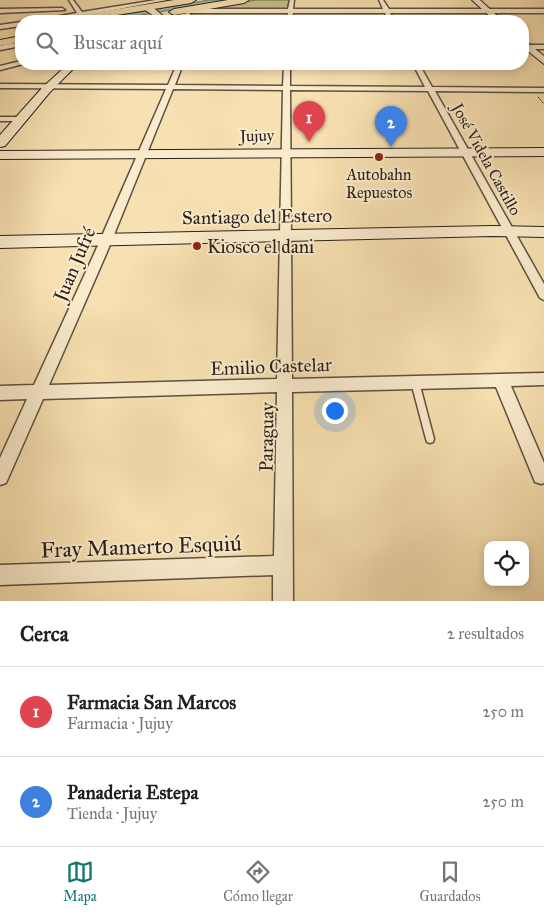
<!DOCTYPE html>
<html lang="es">
<meta charset="utf-8">
<style>
:root{--surface:#fff;--page:#f2f2f2;--text:#202124;--muted:#757577;--line:#e0e0e0;--accent:#0f766e}
body{margin:0;font-family:"IM FELL Great Primer",serif;background:var(--page);color:var(--text)}
.controls{position:absolute;right:15px;bottom:15px;display:grid;overflow:hidden;border-radius:10px;box-shadow:0 2px 8px #0003}
.controls button{width:45px;height:45px;display:grid;place-items:center;padding:0;border:0;border-bottom:1px solid var(--line);background:var(--surface);color:var(--text);font:25px sans-serif}
.you{position:absolute;left:334px;top:410px;width:18px;height:18px;margin:-12px;border:4px solid #fff;border-radius:50%;background:#1a73e8;box-shadow:0 0 0 8px #1a73e833}
.badge{display:grid;place-items:center;width:32px;height:32px;border-radius:50%;background:var(--accent);color:#fff;font-size:16px;font-weight:700}
.pin{position:absolute;translate:-50% -41px;filter:drop-shadow(0 1px 2px #0008)}
.pin::after{content:'';position:absolute;top:26px;width:18px;height:15px;background:inherit;clip-path:polygon(0 0,100% 0,50% 100%)}
.list{margin:0;padding:0;list-style:none}
h2{display:flex;justify-content:space-between;align-items:center;height:65px;margin:0;padding:0 20px;font-size:21px}
h2 small{font-size:16px;font-weight:400;color:var(--muted)}
.list li{display:grid;grid-template-columns:32px 1fr auto;gap:15px;align-items:center;box-sizing:border-box;height:90px;padding:0 20px;border-top:1px solid var(--line)}
.list b{display:block;font-size:19px;white-space:nowrap}
.list p{margin:0;font-size:16px;white-space:nowrap;color:var(--muted)}
.list em{font-size:16px;font-style:normal;color:var(--muted)}
.icon{flex:none;width:28px;height:28px;fill:none;stroke:currentColor;stroke-width:2;stroke-linecap:round;stroke-linejoin:round}
.map{position:relative;flex:none;width:544px;height:601px;overflow:hidden}
.search{position:absolute;background:var(--surface);box-shadow:0 2px 8px #0003;left:15px;right:15px;top:15px;height:55px;display:flex;align-items:center;gap:12px;box-sizing:border-box;padding:0 18px;border-radius:20px;color:var(--muted);font-size:19px}
.sheet{height:245px;background:var(--surface)}
nav{display:flex;justify-content:space-around;align-items:center;box-sizing:border-box;height:70px;border-top:1px solid var(--line);background:var(--surface);font-size:14px;color:var(--muted)}
nav a{display:grid;justify-items:center;gap:2px}
nav .on{color:var(--accent)}
.map>svg:first-child{display:block}
</style>
<div class="map">
<svg width="544" height="601" viewBox="0 0 544 601">
<rect width="100%" height="100%" fill="#f7e0b1"/>
<filter id="stains"><feTurbulence type="fractalNoise" baseFrequency=".004" numOctaves="4"/><feColorMatrix values="0 0 0 0 .2 0 0 0 0 .09 0 0 0 0 .02 0 0 0 .5 -.17"/></filter>
<radialGradient id="worn" r=".72"><stop offset=".6" stop-color="#630" stop-opacity="0"/><stop offset="1" stop-color="#630" stop-opacity=".3"/></radialGradient>
<path fill="#c3c187" stroke="#777051" d="M256,0H289L287,9H203Z"/>
<path fill="#9dbdac" stroke="#6f7e72" d="M209,0H230L106,21H85Z"/>
<g fill="none" stroke-linecap="round" stroke-linejoin="round">
<g stroke="#5e5040" stroke-width="3">
<path id="lane" d="M415,379L418,380L419,382L434,439L433,442L430,443L427,442L426,439L411,382L412,380Z"/>
</g>
<g stroke="#5e5040" stroke-width="3">
<g id="street">
<path d="M69,0H73L82,12L156,0H167L81,16L32,21L77,13Z"/>
<path d="M290,0H294L293,9H383L379,0H383L389,9H544V13H390L395,21H389L385,13H293L292,21H286L288,13H189L191,15L158,21H147L188,13L177,12L179,9H288Z"/>
<path d="M0,9L62,8L65,10L0,13Z"/>
<path d="M21,22V26L0,29V25Z"/>
<path d="M21,42V46L0,50V46Z"/>
<rect x="523" y="45" width="21" height="4"/>
<path d="M21,61L23,64L0,70V66Z"/>
<path d="M177,64H183L175,85L283,86L284,64H290V86L425,87L413,64H419L432,87L544,88V92L435,91L544,284V300L540,298L428,91L290,90L292,379L544,373V385L511,386L544,463V483L541,484L535,482L496,387L292,392L293,601H273V575L0,585V565L274,556L277,392L43,399L6,483L0,485V458L27,399L0,400V386L34,385L95,252L166,89L0,88V84L168,85ZM173,89L283,90L277,379L49,385L107,252Z"/>
<path d="M0,117H21L25,119L21,121H0Z"/>
</g>
</g>
<g stroke="#2b201b" stroke-width="2">
<g id="secondary">
<path d="M472,0H480L503,21H495Z"/>
<path d="M144,5H150L162,15L155,17L144,9Z"/>
<path d="M143,16H146V20L130,21Z"/>
<path d="M523,39L544,56V64L523,47Z"/>
<path d="M68,64H78L50,92L5,146L0,147V135L42,88Z"/>
<path d="M544,148V156L0,159V151Z"/>
<path d="M492,226L544,227V237L492,236L0,248V236Z"/>
</g>
</g>
<g stroke="#2b201b" stroke-width="2">
<g id="highway">
<path d="M174,0H196L191,3L80,21H58L63,18Z"/>
<path d="M228,0H249L244,3L174,15L169,12L174,9Z"/>
<path d="M21,36V42L0,46V40Z"/>
</g>
</g>
<path stroke="#2b201b" stroke-width="1" stroke-dasharray="2 1" stroke-linecap="butt" d="M538,97L544,104"/>
<use href="#lane" fill="#faebcc" fill-rule="evenodd"/>
<use href="#street" fill="#faebcc" fill-rule="evenodd"/>
<use href="#secondary" fill="#faebcc" fill-rule="evenodd"/>
<use href="#highway" fill="#f7e0b1" fill-rule="evenodd"/>
</g>
<g fill="#8f2418" stroke="#faebcc" stroke-width="2">
<circle cx="379" cy="157" r="5"/>
<circle cx="197" cy="246" r="5"/>
</g>
<g text-anchor="middle" stroke-width="4" stroke-linejoin="round" paint-order="stroke">
<g font-size="16" fill="#2b201b" stroke="#faebcc">
<text transform="translate(257 135) rotate(-1)" y="6">Jujuy</text>
<text transform="translate(487 159) rotate(61)" y="6">José Videla Castillo</text>
</g>
<g font-size="16" fill="#2b201b" stroke="#faebcc">
<text x="379" y="180">Autobahn<tspan x="379" dy="18">Repuestos</tspan></text>
</g>
<g font-size="19" fill="#2b201b" stroke="#faebcc">
<text transform="translate(257 216) rotate(-1)" y="7">Santiago del Estero</text>
<text transform="translate(74 264) rotate(-67)" y="7">Juan Jufré</text>
<text transform="translate(271 366) rotate(-2)" y="7">Emilio Castelar</text>
<text transform="translate(266 437) rotate(-89)" y="7">Paraguay</text>
</g>
<g font-size="19" fill="#2b201b" stroke="#faebcc" text-anchor="start">
<text x="207" y="253">Kiosco el dani</text>
</g>
<g font-size="22" fill="#2b201b" stroke="#faebcc">
<text transform="translate(141 546) rotate(-2)" y="8">Fray Mamerto Esquiú</text>
</g>
</g>
<rect width="100%" height="100%" filter="url(#stains)"/>
<rect width="100%" height="100%" fill="url(#worn)"/>
</svg>
<div class="controls">
<button><svg class="icon" aria-label="locate" viewBox="0 0 24 24"><circle cx="12" cy="12" r="6"/><path d="M12 2v4M12 18v4M2 12h4M18 12h4"/></svg></button>
</div>
<div class="you"></div>
<div class="pin badge" style="left:309px;top:142px;background:#e0444e">1</div>
<div class="pin badge" style="left:391px;top:147px;background:#3f7fe0">2</div>
<div class="search"><svg class="icon" aria-label="search" viewBox="0 0 24 24"><circle cx="10" cy="10" r="6"/><path d="M15 15l6 6"/></svg>Buscar aquí</div>
</div>
<section class="sheet">
<h2>Cerca<small>2 resultados</small></h2>
<ul class="list">
<li><span class="badge" style="background:#e0444e">1</span><div><b>Farmacia San Marcos</b><p>Farmacia · Jujuy</p></div><em>250 m</em></li>
<li><span class="badge" style="background:#3f7fe0">2</span><div><b>Panaderia Estepa</b><p>Tienda · Jujuy</p></div><em>250 m</em></li>
</ul>
</section>
<nav>
<a class="on"><svg class="icon" aria-label="map" viewBox="0 0 24 24"><path d="M3 6l6-2 6 2 6-2v14l-6 2-6-2-6 2zM9 4v14M15 6v14"/></svg>Mapa</a>
<a><svg class="icon" aria-label="directions" viewBox="0 0 24 24"><path d="M12 3l9 9-9 9-9-9zM9 14v-3h6M13 9l2 2-2 2"/></svg>Cómo llegar</a>
<a><svg class="icon" aria-label="saved" viewBox="0 0 24 24"><path d="M7 4h10v16l-5-4-5 4z"/></svg>Guardados</a>
</nav>
